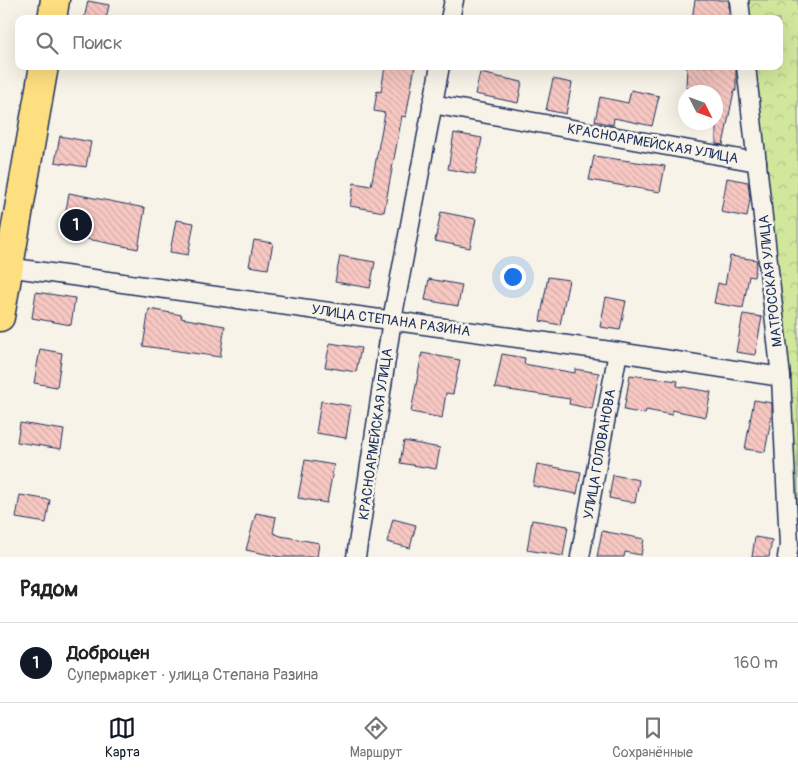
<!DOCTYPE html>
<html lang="ru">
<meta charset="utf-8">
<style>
:root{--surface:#fff;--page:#f6f6f6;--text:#222;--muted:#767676;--line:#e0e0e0;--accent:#111827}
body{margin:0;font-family:Pangolin,sans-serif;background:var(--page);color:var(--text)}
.compass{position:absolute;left:678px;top:85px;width:45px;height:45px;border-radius:50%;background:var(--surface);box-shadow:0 5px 20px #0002;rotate:132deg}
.you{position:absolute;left:512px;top:276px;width:18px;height:18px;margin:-12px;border:4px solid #fff;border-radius:50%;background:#1a73e8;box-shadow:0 0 0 8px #1a73e833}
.badge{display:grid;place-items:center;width:32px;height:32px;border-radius:50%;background:var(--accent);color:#fff;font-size:16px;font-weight:700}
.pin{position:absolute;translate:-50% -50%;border:2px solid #fff;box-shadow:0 1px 5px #0006}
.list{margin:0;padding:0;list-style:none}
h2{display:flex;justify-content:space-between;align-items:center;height:65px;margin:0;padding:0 20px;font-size:21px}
h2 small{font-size:16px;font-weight:400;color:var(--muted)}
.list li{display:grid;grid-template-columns:32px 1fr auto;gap:15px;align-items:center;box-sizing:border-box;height:80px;padding:0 20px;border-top:1px solid var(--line)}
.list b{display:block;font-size:19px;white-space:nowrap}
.list p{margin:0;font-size:16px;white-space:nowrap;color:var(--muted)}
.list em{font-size:16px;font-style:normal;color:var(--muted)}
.icon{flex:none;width:28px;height:28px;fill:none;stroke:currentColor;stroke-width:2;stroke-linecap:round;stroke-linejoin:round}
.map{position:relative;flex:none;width:798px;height:557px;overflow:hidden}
.search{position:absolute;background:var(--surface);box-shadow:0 5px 20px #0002;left:15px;right:15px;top:15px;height:55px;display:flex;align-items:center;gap:12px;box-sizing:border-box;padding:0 18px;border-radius:10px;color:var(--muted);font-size:19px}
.sheet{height:145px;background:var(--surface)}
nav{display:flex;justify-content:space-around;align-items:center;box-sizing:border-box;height:70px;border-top:1px solid var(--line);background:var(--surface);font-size:14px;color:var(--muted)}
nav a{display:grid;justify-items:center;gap:2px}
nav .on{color:var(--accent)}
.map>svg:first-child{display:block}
</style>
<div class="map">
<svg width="798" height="557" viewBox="0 0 798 557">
<defs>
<pattern id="forest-crowns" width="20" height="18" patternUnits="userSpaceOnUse" patternTransform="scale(1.25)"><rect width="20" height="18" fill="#d1e79c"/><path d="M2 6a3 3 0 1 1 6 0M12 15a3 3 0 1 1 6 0" fill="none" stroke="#b3c689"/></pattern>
<pattern id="building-back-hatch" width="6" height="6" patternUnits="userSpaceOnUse" patternTransform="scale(1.25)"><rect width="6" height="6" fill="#f8c8c2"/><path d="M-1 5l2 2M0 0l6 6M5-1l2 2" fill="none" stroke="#d4aca9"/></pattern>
</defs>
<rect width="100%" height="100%" fill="#f7f3e8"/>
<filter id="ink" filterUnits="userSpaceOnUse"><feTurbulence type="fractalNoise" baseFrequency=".02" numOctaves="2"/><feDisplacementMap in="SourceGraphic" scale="10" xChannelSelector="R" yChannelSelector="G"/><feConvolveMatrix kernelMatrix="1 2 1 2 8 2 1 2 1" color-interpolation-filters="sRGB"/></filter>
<g filter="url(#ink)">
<path fill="url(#forest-crowns)" stroke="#768b7d" d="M743,0H798V520L750,66H779V19H745Z"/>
<g fill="url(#building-back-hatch)" stroke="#1b2f5e">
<path d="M695,0H729V19H692Z"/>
<path d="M88,1L109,5L106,19H84Z"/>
<path d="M385,66H415L406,117L402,116L384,212L350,206L354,183L371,186L385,113L374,111L377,91L381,92Z"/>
<path d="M687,66H736V91H734L723,145L716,144V90L686,88Z"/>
<path d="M480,73L522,82L518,103L475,94Z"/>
<path d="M553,79L572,83L566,114L546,110Z"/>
<path d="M631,90L659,96L652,126L614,118L613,125L595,121L600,97L628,103Z"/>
<path d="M454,133L482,138L475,174L448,169Z"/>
<path d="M60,136L91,142L86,167L55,162Z"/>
<path d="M594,156L665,166L660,192L589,180Z"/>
<path d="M727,178L748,182L750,199L747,217L721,212Z"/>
<path d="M69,193L145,208L138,249L62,234Z"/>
<path d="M441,212L476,219L470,248L435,241Z"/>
<path d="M176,220L194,223L188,255L170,252Z"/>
<path d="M254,240L273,243L268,269L249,266Z"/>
<path d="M340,256L375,262L370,288L335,282Z"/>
<path d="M730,256L757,260L754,277L749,276L743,308L714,303L718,283L725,285Z"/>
<path d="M548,277L569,280L560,325L540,321Z"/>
<path d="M429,279L462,285L458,306L425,300Z"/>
<path d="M36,292L75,298L71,325L32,318Z"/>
<path d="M606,297L626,301L620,330L600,327Z"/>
<path d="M149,309L182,315L181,318L225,326L220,357L143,346Z"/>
<path d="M743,314L762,317L755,355L736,352Z"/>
<path d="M330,343L361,348L356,372L325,367Z"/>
<path d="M40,349L62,353L57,387L34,383Z"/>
<path d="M422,353L460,360L453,394L446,393L442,418L411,412Z"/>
<path d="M502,354L525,358L524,364L575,373V369L599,373L592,409L569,404L570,399L495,388Z"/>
<path d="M630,375L678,381L677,386L711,392L706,417L672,410V415L646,410L645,414L624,410Z"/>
<path d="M754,400L772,403V414L765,452L745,449Z"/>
<path d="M321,401L351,406L346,438L316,433Z"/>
<path d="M20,423L64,430L61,449L17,442Z"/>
<path d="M404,441L440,448L436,469L400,463Z"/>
<path d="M305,460L334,465L327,503L298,498Z"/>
<path d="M537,464L581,472L577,494L533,486Z"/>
<path d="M613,475L639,480L635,503L609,498Z"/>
<path d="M20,495L50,500L46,523L16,518Z"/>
<path d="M256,513L276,517L273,533L281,536L319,543L317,557H280L246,550Z"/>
<path d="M393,519L416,525L410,548L387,542Z"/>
<path d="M532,520L568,526L563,556L527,550Z"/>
<path d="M602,531L644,539L641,555L625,552L624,557H597Z"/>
<path d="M755,537L772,540L769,557H752Z"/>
</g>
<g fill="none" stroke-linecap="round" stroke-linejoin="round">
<g stroke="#1b2f5e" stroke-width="21">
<g id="street">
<path d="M739,0L741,19"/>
<path d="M450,19L454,0"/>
<path d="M746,66L781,377L789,545L787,557"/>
<path d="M432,104L757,162"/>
<path d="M0,266L618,352L781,377"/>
<path d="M356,557L392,320L440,66"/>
<path d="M580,557L618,352"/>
</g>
</g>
<g stroke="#1b2f5e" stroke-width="31">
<g id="primary">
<path d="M52,19L55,0"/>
<path d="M0,317L44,66"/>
</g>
</g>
<use href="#street" stroke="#f7f3e8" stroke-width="18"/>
<use href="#primary" stroke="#fddf80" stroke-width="28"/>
</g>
</g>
<g text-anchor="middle" stroke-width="5" stroke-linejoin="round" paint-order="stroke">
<g font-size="14" fill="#1b2f5e" stroke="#f7f3e8">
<text transform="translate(653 143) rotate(10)" y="5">КРАСНОАРМЕЙСКАЯ УЛИЦА</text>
<text transform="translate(770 281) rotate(-96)" y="5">МАТРОССКАЯ УЛИЦА</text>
<text transform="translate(391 320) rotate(8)" y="5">УЛИЦА СТЕПАНА РАЗИНА</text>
<text transform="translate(375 434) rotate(-82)" y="5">КРАСНОАРМЕЙСКАЯ УЛИЦА</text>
<text transform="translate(599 454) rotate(-80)" y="5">УЛИЦА ГОЛОВАНОВА</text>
</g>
</g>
</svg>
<svg class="compass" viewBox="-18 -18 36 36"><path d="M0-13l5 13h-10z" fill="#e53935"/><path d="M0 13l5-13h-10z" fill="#767676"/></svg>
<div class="you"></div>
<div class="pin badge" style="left:76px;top:225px">1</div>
<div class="search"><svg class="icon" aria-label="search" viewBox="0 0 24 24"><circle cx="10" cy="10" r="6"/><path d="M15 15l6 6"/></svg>Поиск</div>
</div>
<section class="sheet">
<h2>Рядом<small></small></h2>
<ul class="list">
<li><span class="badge">1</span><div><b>Доброцен</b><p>Супермаркет · улица Степана Разина</p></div><em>160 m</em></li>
</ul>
</section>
<nav>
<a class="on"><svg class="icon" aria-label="map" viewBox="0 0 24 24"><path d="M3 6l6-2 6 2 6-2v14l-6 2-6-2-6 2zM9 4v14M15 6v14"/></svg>Карта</a>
<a><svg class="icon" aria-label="directions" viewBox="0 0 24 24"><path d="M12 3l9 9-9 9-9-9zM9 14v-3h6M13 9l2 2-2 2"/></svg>Маршрут</a>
<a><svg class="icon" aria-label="saved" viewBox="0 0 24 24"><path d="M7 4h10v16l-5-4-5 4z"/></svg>Сохранённые</a>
</nav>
